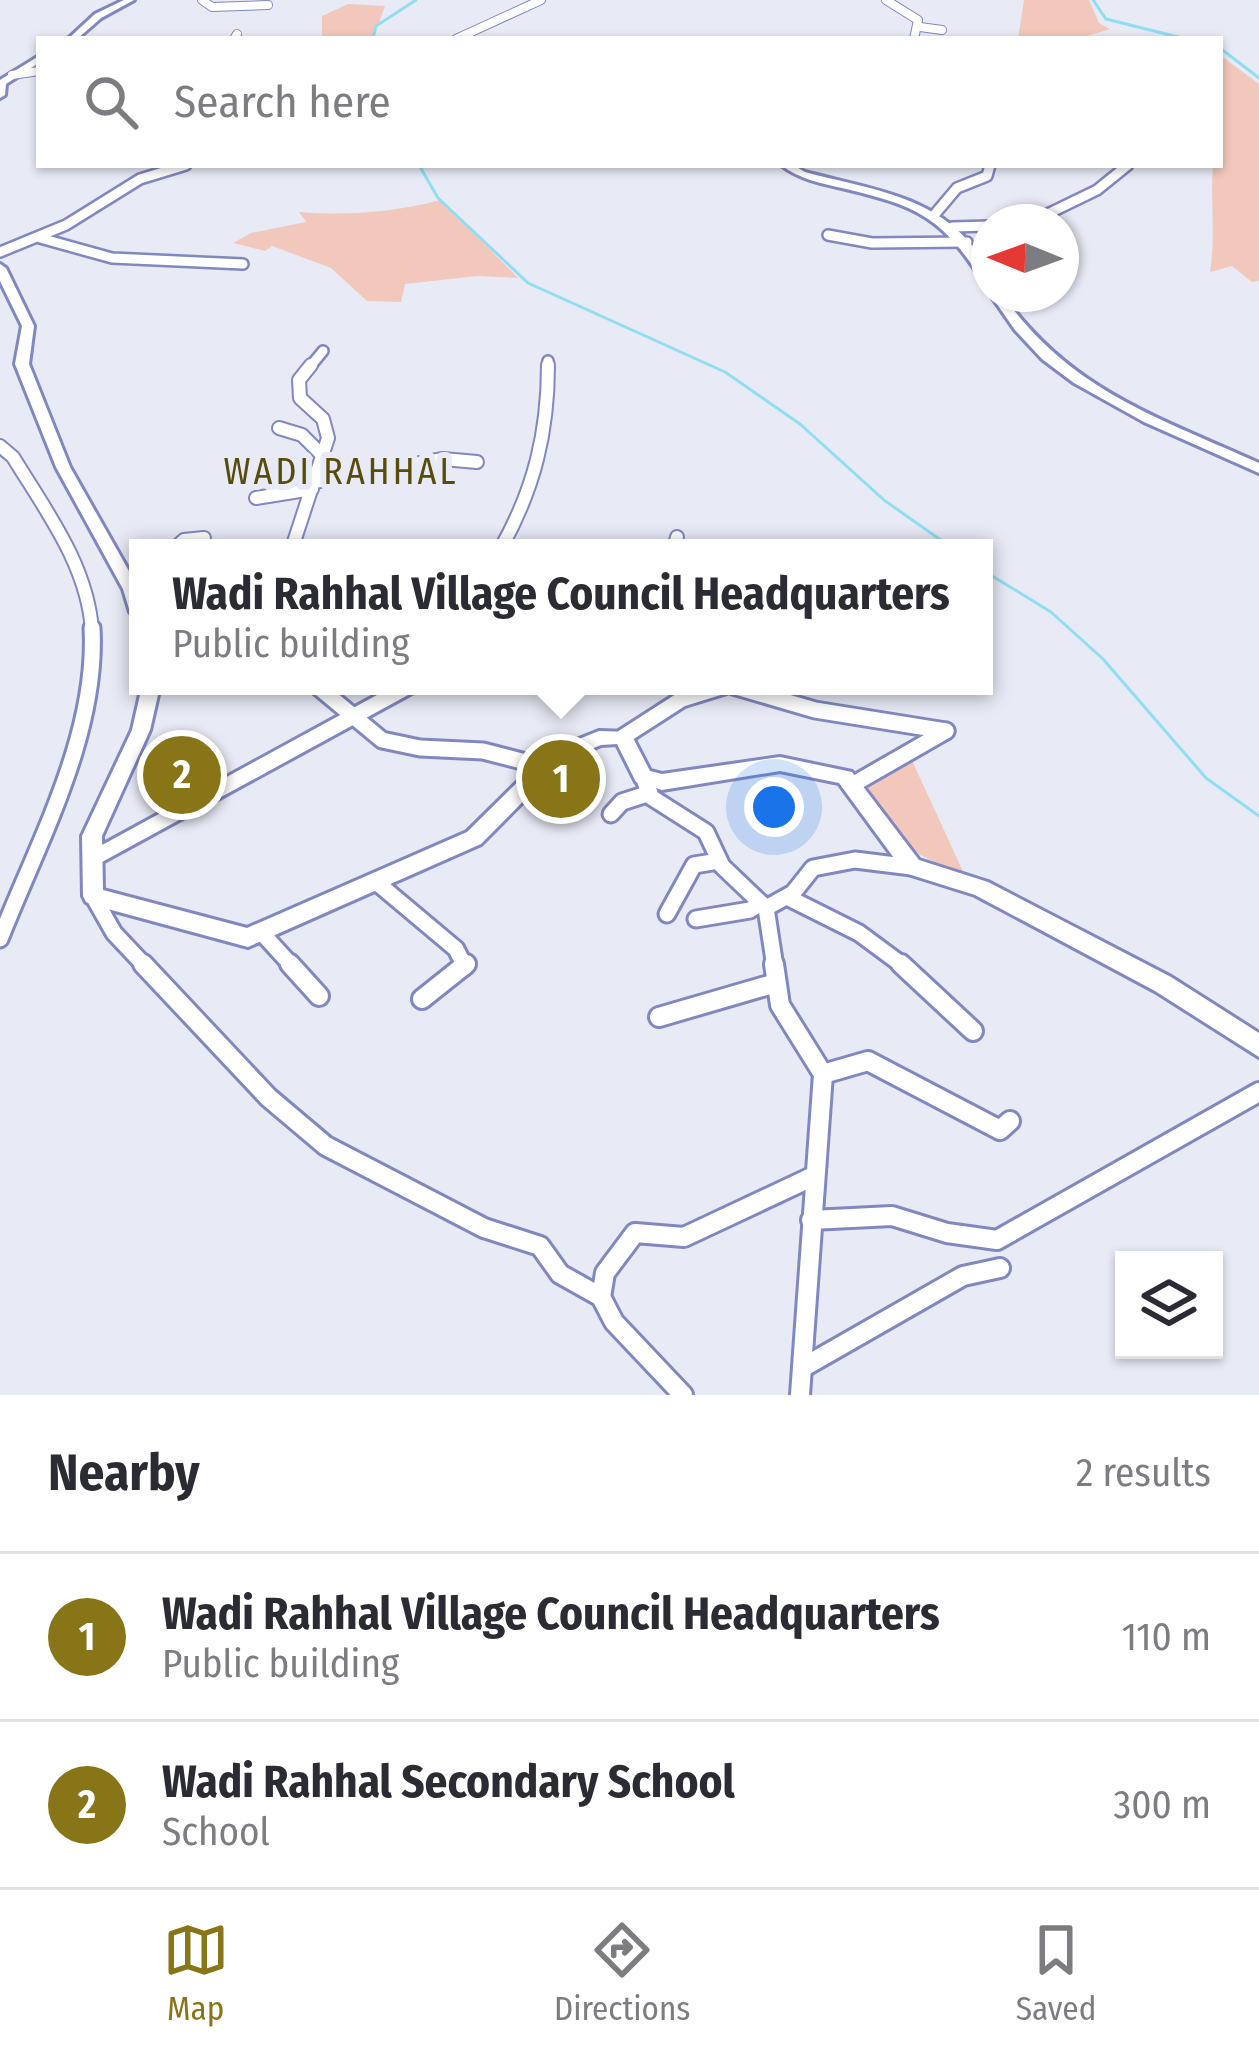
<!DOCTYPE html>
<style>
:root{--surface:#fff;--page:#f7f7f7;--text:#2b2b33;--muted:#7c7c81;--line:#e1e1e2;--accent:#877518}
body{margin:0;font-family:"Fira Sans Condensed",sans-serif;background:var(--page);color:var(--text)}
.controls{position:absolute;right:36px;bottom:36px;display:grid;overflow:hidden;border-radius:0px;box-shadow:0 3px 9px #0004}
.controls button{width:108px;height:108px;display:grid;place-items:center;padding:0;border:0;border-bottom:3px solid var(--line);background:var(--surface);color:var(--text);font:60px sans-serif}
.compass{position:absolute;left:971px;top:204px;width:108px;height:108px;border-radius:50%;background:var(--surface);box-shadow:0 3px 9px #0004;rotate:271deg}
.you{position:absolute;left:774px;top:807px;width:42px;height:42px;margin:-30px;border:9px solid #fff;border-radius:50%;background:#1a73e8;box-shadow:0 0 0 18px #1a73e833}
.badge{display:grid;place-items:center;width:78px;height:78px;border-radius:50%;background:var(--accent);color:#fff;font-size:39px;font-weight:700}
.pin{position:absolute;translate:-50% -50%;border:6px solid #fff;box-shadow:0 3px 12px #0006}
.popup{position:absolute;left:129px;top:539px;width:864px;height:156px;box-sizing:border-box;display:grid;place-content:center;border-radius:0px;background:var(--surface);filter:drop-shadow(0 3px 9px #0005);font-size:39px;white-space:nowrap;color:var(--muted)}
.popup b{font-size:45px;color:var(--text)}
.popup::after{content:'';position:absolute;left:50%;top:100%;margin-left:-24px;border:24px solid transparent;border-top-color:var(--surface)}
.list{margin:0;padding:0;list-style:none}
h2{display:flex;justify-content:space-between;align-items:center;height:156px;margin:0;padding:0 48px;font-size:51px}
h2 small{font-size:39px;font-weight:400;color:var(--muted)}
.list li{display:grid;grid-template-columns:78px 1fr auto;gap:36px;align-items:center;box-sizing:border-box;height:168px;padding:0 48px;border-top:3px solid var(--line)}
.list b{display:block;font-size:45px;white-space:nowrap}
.list p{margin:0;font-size:39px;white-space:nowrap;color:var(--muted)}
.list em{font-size:39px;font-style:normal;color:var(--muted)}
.icon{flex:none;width:66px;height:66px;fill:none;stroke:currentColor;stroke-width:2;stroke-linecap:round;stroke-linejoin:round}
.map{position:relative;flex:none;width:1259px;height:1395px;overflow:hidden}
.search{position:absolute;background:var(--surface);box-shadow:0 3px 9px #0004;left:36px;right:36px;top:36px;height:132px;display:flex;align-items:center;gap:30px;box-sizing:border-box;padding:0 42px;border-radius:0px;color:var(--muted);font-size:45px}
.sheet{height:492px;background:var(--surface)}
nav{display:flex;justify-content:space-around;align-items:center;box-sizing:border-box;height:168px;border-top:3px solid var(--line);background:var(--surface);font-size:33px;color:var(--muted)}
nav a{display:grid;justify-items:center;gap:6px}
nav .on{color:var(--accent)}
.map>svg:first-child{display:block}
</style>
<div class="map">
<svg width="1259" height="1395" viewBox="0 0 1259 1395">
<rect width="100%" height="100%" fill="#e8eaf6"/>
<g fill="#f2c8bc">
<path d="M1024,0H1089L1099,23L1110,29L1077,39H1018Z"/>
<path d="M348,4L385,6L373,39H322V16Z"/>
<path d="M1220,55L1259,84V281L1252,282L1232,266L1210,272C1216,237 1210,201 1213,165H1220Z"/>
<path d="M441,200L518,278L477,276L405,284L401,302L367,301L331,268L272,246L265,251L233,243L251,233L306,222L299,212C349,216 393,212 441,200Z"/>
<path d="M909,754L966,878L899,844L856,781Z"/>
</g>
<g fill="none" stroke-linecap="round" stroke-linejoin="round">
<g stroke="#91ddf2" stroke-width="3">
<path d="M1093,0L1106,19L1186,39"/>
<path d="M373,39L376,26L416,0"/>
<path d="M1220,48L1259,78"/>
<path d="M419,165L438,198L528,283L725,372L800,424L884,500L952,548"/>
<path d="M984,571L1051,612L1103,659L1206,778L1259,816"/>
</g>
<g stroke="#8088bf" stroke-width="10">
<g id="minor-far4">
<path d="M202,0L212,7L268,5"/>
<path d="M886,0L918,20L914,39"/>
<path d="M920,27L942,30"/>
<path d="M234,39L237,34"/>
<path d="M456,39L541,0"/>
<path d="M12,75L39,71"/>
</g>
</g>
<g stroke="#8088bf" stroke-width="14">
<g id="minor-far3">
<path d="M935,214L957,188L987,176L990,165"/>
<path d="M1031,222L1097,190L1128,165"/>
<path d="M952,227L989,226"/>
<path d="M828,235L872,243L967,242"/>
<path d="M40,238L112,258L243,264"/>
<path d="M0,252L66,225L140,179L186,165"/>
<path d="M548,361V368"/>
<path d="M309,368L323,351"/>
</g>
</g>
<g stroke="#8088bf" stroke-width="16">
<g id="minor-far2">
<path d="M279,428L302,435L322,455"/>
<path d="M0,446L13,457C46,511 88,566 92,631"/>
<path d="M314,482L443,459L477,462"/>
<path d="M256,498L312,489"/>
<path d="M175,548L184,540L204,538"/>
<path d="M292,548L328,438L323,419L300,398L299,380L311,365"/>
<path d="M501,548C534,489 548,433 548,365"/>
<path d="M674,548L677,537"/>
</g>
</g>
<g stroke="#8088bf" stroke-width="21">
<g id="minor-far1">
<path d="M317,686L382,740L420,748L483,751L545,767"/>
<path d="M733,686L815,710L946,731"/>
<path d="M623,737L682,699L724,686"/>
<path d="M643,777L651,797L706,832L722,866L766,908"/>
<path d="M852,785L946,731"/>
<path d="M611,814L622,802L650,793"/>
<path d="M92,859L409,686"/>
<path d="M375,881L456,949L465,967"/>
<path d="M93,896L114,933L146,967"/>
<path d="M787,897L859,933L905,967"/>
<path d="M667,914L694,865L719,861"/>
<path d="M696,919L750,910L761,903"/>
<path d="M261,932L293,967"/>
<path d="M0,939C38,842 98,735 92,628"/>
<path d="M775,967L766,908L793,893L813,868L855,860L912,867"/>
</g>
</g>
<g stroke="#8088bf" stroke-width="24">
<g id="minor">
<path d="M143,964L268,1097L326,1146L484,1228L540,1246L560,1274L601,1297L614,1322L683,1395"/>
<path d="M290,964L319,996"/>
<path d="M774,964L780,1005L823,1074L800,1395"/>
<path d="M901,964L973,1031"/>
<path d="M422,999L466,964"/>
<path d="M659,1017L776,983"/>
<path d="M823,1074L868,1061L1000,1130L1010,1121"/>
<path d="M811,1220L892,1216L947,1233L997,1240L1259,1092"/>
<path d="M601,1297L605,1273L635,1233L684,1237L814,1176"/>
<path d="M802,1368L963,1276L1000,1268"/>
</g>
</g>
<g stroke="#8088bf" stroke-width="6">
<g id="tertiary">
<path d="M124,0H134L101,18L77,39H68L95,14Z"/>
<path d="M39,56V63L6,84L5,95L0,98V80Z"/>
<path d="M781,165H793L805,172C864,188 928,194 970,243C981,256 989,268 989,286L985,285C943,217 918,206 842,188C820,183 799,179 781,165Z"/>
<path d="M0,264L6,268L34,326L29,364L70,467L138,587V618L130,612L123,589L56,467L15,364L22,326L0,281Z"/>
<path d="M990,294H1002C1069,390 1157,417 1259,463V473L1144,422L1074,383L1042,359L1015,330Z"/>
<path d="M142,686H160L150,730L102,836L103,890L247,928L467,832L549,751L599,731L630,732L650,771L662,774L780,757L852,772L919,860L988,882L1171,977L1259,1033V1057L1155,991L975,895L905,873L839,783L780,771L662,790L636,782L617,744L601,745L563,761L481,844L248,947L93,905L86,902L83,896L82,836L132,730Z"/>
</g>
</g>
<use href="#minor-far4" stroke="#fff" stroke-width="8"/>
<use href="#minor-far3" stroke="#fff" stroke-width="9"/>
<use href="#minor-far2" stroke="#fff" stroke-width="12"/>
<use href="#minor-far1" stroke="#fff" stroke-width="15"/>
<use href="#minor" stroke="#fff" stroke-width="18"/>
<use href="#tertiary" fill="#fff" fill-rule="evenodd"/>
</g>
<g text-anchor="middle" stroke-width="12" stroke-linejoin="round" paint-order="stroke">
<g font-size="36" letter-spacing="3" fill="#584c0c" stroke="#e8eaf6">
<text x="341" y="484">WADI RAHHAL</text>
</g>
</g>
</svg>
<div class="controls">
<button><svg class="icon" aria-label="layers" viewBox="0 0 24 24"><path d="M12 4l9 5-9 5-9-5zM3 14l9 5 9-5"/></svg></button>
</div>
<svg class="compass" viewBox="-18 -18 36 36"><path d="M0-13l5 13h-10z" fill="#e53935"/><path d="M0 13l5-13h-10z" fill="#7c7c81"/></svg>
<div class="you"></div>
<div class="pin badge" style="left:561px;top:779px">1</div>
<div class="popup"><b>Wadi Rahhal Village Council Headquarters</b>Public building</div>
<div class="pin badge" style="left:182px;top:775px">2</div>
<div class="search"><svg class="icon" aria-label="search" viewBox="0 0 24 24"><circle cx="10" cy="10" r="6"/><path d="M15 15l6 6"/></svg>Search here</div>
</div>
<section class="sheet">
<h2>Nearby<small>2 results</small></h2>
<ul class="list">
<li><span class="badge">1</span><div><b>Wadi Rahhal Village Council Headquarters</b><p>Public building</p></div><em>110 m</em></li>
<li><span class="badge">2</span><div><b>Wadi Rahhal Secondary School</b><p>School</p></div><em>300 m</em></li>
</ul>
</section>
<nav>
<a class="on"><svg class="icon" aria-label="map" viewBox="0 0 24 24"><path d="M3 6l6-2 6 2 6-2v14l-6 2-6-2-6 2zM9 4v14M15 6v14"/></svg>Map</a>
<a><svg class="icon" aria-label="directions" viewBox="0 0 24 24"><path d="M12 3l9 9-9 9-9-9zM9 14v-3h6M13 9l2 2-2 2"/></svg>Directions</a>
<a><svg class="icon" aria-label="saved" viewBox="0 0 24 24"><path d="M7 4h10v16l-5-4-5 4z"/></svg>Saved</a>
</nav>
